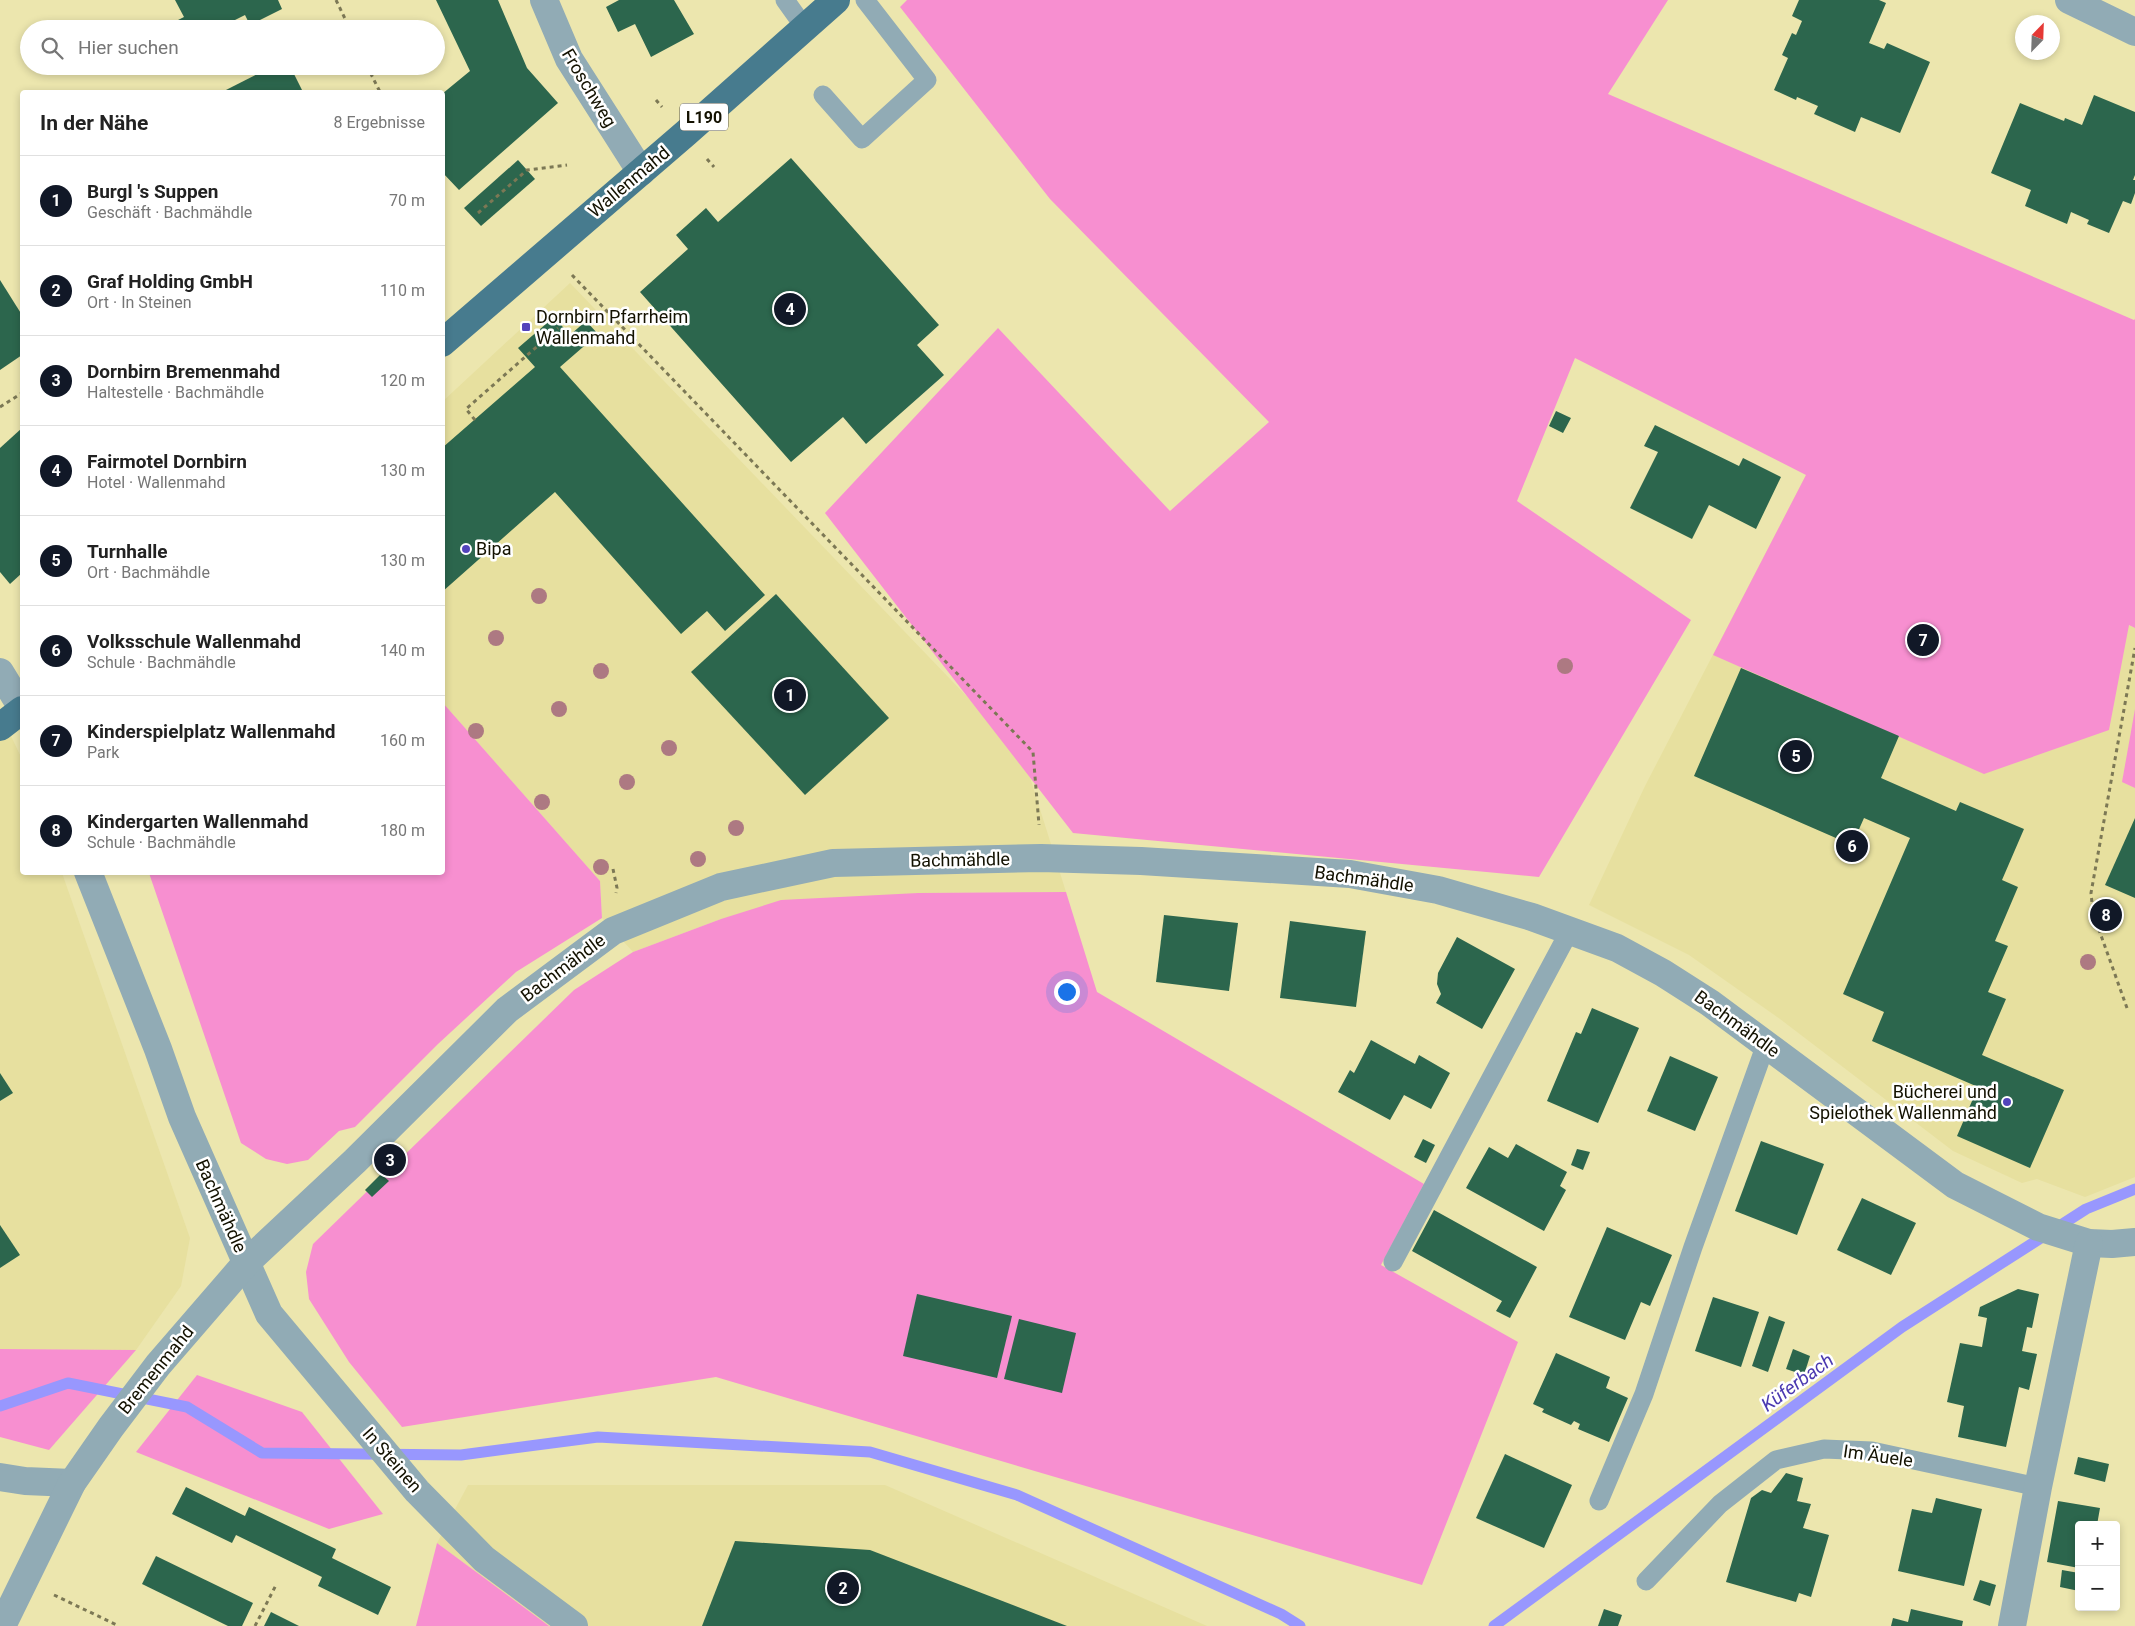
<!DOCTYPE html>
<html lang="de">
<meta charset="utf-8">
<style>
:root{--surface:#fff;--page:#f2f2f2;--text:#222;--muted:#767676;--line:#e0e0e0;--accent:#111827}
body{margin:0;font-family:Roboto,sans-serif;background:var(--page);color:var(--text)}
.controls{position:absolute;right:15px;bottom:15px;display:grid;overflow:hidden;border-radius:5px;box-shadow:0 2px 8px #0003}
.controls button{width:45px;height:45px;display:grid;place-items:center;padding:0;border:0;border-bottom:1px solid var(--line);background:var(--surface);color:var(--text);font:25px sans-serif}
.compass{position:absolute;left:2015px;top:15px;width:45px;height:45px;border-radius:50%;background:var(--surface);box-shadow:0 2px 8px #0003;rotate:23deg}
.you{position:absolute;left:1066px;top:991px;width:18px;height:18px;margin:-12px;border:4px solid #fff;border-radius:50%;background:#1a73e8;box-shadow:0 0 0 8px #1a73e833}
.badge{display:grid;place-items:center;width:32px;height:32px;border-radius:50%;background:var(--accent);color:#fff;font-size:16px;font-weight:700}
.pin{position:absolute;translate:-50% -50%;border:2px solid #fff;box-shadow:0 1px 5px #0006}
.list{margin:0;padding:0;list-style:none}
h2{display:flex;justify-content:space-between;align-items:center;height:65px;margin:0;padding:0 20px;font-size:21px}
h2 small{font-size:16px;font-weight:400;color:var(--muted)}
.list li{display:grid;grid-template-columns:32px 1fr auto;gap:15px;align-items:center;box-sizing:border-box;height:90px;padding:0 20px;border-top:1px solid var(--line)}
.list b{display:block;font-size:19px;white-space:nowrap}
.list p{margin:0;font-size:16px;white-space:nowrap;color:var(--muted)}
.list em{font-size:16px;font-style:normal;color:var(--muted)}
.icon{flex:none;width:28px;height:28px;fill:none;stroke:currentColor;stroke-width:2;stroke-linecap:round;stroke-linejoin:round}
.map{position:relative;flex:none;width:2135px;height:1626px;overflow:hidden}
.search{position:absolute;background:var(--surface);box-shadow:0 2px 8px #0003;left:20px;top:20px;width:425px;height:55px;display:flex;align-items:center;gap:12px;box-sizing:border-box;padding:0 18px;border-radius:28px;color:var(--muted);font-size:19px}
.panel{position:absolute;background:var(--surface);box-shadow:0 2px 8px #0003;left:20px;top:90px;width:425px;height:785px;border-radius:5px}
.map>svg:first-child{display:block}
</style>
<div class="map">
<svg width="2135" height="1626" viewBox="0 0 2135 1626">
<rect width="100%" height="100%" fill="#ece6ae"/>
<g fill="#e7e09f">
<path d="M570,283L1023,755L1066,892L918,893L721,919L633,952L602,918L600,881L443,703L442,402Z"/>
<path d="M1806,475L2135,628V1177L2085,1197L2037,1179L2022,1183L1953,1151L1780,1019L1689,955L1589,905L1645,786Z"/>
<path d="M0,713L22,759V872L62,873L190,1238L181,1286L136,1350L0,1349Z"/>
<path d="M468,1485H885L1207,1626H549L437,1543Z"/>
</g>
<g fill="#f78fd0">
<path d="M907,0H1668L1608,94L2134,320L2135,319V628L2129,625L2109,730L1984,774L1713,655L1806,475L1575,358L1517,501L1691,620L1539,877L1073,833L825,513L998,328L1170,511L1269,422L1050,199L900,7Z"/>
<path d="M443,703L600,881L602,918L516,972L438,1044L355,1127L339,1131L308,1160L287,1164L266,1159L241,1143L149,873L442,872Z"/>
<path d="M2135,709V788L2122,782Z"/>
<path d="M1066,892L1097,992L1424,1184L1381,1265L1518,1342L1422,1585L716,1377L402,1427L349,1362L309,1299L306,1272L313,1244L574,990L633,952L721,919L781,900L918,893Z"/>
<path d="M0,1349L136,1350L49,1450L0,1437Z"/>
<path d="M197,1375L302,1412L383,1514L329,1529L136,1452Z"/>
<path d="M437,1543L549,1626H416Z"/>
</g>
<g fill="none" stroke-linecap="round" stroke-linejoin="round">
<g stroke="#9897fe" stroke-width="11">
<path d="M0,1406L68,1383L187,1407L262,1453L461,1455L598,1437L870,1452L1017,1495L1281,1614L1300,1626"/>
<path d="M1494,1626L1902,1327L2086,1209L2135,1189"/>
</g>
</g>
<g fill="#2c664d">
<path d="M175,0H278L282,9L250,25L245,15L217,29H175L172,23L184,17Z"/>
<path d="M436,0H498L527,68L558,103L459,190L442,172V94L470,71Z"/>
<path d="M619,0H674L694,34L651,57L635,24L618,32L606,7Z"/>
<path d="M1799,0H1879L1886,3L1869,43L1884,49L1887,43L1930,62L1900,133L1861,117L1855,132L1814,114L1818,106L1797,97L1796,100L1774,90L1788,58L1782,55L1792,33L1796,35L1802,21L1792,16Z"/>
<path d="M273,66H290L303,92H222Z"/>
<path d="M2094,95L2135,112V175L2133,180H2135V193L2131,204L2123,201L2109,233L2087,224L2089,220L2071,212L2067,224L2025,206L2031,190L1991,173L2020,103L2064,121L2065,118L2082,125Z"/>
<path d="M791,158L939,325L917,345L944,375L866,444L843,417L791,462L640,292L688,249L676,235L706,208L718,222Z"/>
<path d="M518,160L535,179L481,226L464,208Z"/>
<path d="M0,280L22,315V355L0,370Z"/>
<path d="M554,317L570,335L586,321L598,334L560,367L765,595L725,631L707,611L681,634L555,492L442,592V448L535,367L518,348Z"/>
<path d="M1556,411L1571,418L1563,433L1549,426Z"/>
<path d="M1655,425L1739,466L1743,458L1781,477L1756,529L1709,505L1692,539L1630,508L1658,452L1644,446Z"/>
<path d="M22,428V573L10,584L0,572V448Z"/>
<path d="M776,594L889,718L805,795L691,672Z"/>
<path d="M1741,668L1899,736L1881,778L1956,811L1960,802L2024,829L2002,880L2018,887L1995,941L2008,946L1988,992L2006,999L1982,1055L2064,1090L2030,1168L1957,1136L1978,1087L1872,1041L1884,1012L1843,994L1910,838L1864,818L1852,845L1694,776Z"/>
<path d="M2135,818V898L2105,885Z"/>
<path d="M1164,915L1238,923L1229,991L1156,982Z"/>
<path d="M1290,921L1366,931L1356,1007L1280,998Z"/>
<path d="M1457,937L1515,969L1482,1029L1436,1003L1441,994L1437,984L1438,973Z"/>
<path d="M1592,1008L1639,1028L1598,1123L1547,1101L1576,1032L1581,1034Z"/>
<path d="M1371,1040L1415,1064L1419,1055L1450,1073L1431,1109L1404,1095L1390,1120L1338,1092L1350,1070L1354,1073Z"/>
<path d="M1670,1056L1718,1077L1695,1131L1647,1111Z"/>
<path d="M0,1073L13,1093L0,1101Z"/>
<path d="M1423,1139L1435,1145L1426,1163L1414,1157Z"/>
<path d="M1761,1141L1824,1164L1797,1235L1735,1211Z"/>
<path d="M1516,1144L1567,1172L1560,1186L1566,1190L1544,1231L1466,1188L1489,1147L1508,1158Z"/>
<path d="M1577,1149L1590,1152L1583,1170L1571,1165Z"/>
<path d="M381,1174L389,1181L372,1197L365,1190Z"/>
<path d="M1862,1198L1916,1223L1891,1275L1837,1250Z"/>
<path d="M1434,1210L1537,1267L1510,1318L1496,1311L1502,1301L1412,1251Z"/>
<path d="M0,1225L20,1255L0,1268Z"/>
<path d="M1607,1227L1672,1255L1650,1306L1641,1302L1625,1340L1569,1317Z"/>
<path d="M2018,1289L2039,1294L2032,1328L2027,1327L2022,1351L2037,1354L2029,1390L2019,1387L2006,1447L1958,1437L1964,1406L1947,1402L1960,1343L1982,1347L1987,1318L1978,1316L1980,1307Z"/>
<path d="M917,1294L1012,1316L997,1378L903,1356Z"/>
<path d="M1713,1297L1759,1312L1741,1367L1695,1351Z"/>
<path d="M1769,1316L1785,1322L1768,1372L1752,1366Z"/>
<path d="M1019,1319L1076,1333L1062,1393L1004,1379Z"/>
<path d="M1793,1349L1810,1356L1804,1375L1786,1369Z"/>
<path d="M1556,1353L1610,1377L1606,1388L1628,1398L1609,1442L1578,1429L1580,1424L1574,1421L1571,1425L1542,1412L1544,1409L1533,1404Z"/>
<path d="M1505,1454L1572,1485L1544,1548L1476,1518Z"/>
<path d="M2078,1457L2109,1464L2105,1482L2074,1474Z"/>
<path d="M1786,1473L1803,1478L1797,1501L1811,1504L1803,1528L1829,1535L1811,1597L1799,1593L1796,1602L1726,1582L1751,1498L1762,1490L1771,1493Z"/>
<path d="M186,1487L245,1516L249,1507L336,1549L332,1558L391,1587L378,1615L318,1586L322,1577L236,1535L232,1543L172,1514Z"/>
<path d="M1936,1498L1982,1509L1964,1586L1898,1571L1912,1509L1932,1513Z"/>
<path d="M2058,1501L2100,1508L2097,1525H2079V1568L2047,1562Z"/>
<path d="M735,1541L870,1550L1067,1626H702Z"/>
<path d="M156,1556L253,1603L242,1626H228L142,1584Z"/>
<path d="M2062,1570L2079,1573V1591L2060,1587Z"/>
<path d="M1980,1580L1996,1585L1990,1606L1973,1600Z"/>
<path d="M1604,1609L1622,1615L1618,1626H1598Z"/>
<path d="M1911,1609L1963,1621L1962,1626H1891L1893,1618L1908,1622Z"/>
<path d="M271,1612L299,1626H264Z"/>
</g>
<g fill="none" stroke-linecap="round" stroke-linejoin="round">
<g stroke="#7c7855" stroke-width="3" stroke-dasharray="4 4" stroke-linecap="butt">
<path d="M336,0L350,29"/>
<path d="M367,66L380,92"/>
<path d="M656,100L662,107"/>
<path d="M707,159L714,167"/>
<path d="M478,213L527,170L567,165"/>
<path d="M572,275L1033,752L1039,825"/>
<path d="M0,407L22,393"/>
<path d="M475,420L466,409L558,328"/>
<path d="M613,869L617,888L616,893"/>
<path d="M2127,1008L2093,913L2091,893L2135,648"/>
<path d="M54,1595L119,1626"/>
<path d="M255,1626L276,1585"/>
</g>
<g stroke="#91abb5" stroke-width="19">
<path d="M785,0L805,28"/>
<path d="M823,95L862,139L927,80L865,0"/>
<path d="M1393,1262L1570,930"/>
<path d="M1599,1501L1644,1394L1693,1247L1766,1044"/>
<path d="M1646,1581L1720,1504L1776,1460L1824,1449L1872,1451L2038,1487"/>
</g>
<g stroke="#91abb5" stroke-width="28">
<path d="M544,0L569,59L641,172"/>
<path d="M2069,0L2135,32"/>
<path d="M0,672L22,708"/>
<path d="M88,872L158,1049L182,1117L269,1314L417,1491L484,1559L574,1626"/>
<path d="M0,1477L25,1481L72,1483"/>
<path d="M2,1626L72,1483L111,1427L158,1365L247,1262L355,1161L507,1010L613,931L721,887L833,863L1041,858L1141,861L1350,874L1438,890L1532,917L1617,948L1663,973L1710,1003L1955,1185L2038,1227L2089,1243L2112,1244L2135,1242"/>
<path d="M2012,1626L2038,1487L2089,1243"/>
</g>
<g stroke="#477b8e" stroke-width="28">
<path d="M442,343L686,133L836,0"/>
<path d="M0,727L22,710"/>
</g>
</g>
<g fill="#ad7982">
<circle cx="539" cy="596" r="8"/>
<circle cx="496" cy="638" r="8"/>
<circle cx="1565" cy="666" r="8"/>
<circle cx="601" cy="671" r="8"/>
<circle cx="559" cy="709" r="8"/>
<circle cx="476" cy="731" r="8"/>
<circle cx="669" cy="748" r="8"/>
<circle cx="627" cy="782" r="8"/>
<circle cx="542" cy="802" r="8"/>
<circle cx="736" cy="828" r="8"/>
<circle cx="698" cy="859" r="8"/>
<circle cx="601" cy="867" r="8"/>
<circle cx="2088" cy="962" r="8"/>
</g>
<g fill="#5243bb" stroke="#fff" stroke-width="2">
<rect x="521" y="322" width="10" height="10" rx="2.5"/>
<circle cx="466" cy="549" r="5"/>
<circle cx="2007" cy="1102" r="5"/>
</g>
<g text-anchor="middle" stroke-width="5" stroke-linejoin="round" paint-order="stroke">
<rect fill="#fff" stroke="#5a584c" stroke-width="1" x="680" y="103.5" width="48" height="27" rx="4"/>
<g font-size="16" font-weight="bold" fill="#131100">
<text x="704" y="123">L190</text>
</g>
<g font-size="18" fill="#131100" stroke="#fff">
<text transform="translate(589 88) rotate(59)" y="6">Froschweg</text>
<text transform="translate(629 182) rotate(-40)" y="6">Wallenmahd</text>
<text transform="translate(960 860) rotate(-1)" y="6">Bachmähdle</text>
<text transform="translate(1364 879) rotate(8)" y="6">Bachmähdle</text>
<text transform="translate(563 968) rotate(-37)" y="6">Bachmähdle</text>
<text transform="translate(1737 1024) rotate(36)" y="6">Bachmähdle</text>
<text transform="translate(221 1206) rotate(66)" y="6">Bachmähdle</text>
<text transform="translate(156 1370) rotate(-51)" y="6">Bremenmahd</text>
<text transform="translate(1878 1456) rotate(8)" y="6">Im Äuele</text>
<text transform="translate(392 1460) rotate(49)" y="6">In Steinen</text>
</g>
<g font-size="18" fill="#131100" stroke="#fff" text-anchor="start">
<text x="536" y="323">Dornbirn Pfarrheim<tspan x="536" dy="21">Wallenmahd</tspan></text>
<text x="476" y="555">Bipa</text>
<text x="1997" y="1098" text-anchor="end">Bücherei und<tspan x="1997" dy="21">Spielothek Wallenmahd</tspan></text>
</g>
<g font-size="19" font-style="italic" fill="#4b3ab1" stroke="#fff">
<text transform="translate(1797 1382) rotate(-36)" y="7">Küferbach</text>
</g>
</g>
</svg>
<div class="controls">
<button>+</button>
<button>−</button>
</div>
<svg class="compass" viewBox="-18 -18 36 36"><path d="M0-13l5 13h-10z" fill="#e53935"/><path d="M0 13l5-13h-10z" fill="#767676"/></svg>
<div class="you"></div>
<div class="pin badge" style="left:790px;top:695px">1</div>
<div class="pin badge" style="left:843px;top:1588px">2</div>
<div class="pin badge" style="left:390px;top:1160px">3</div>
<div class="pin badge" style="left:790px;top:309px">4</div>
<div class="pin badge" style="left:1796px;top:756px">5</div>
<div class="pin badge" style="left:1852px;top:846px">6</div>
<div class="pin badge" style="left:1923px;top:640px">7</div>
<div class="pin badge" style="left:2106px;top:915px">8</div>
<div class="search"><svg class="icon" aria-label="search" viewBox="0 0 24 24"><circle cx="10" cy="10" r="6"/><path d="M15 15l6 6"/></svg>Hier suchen</div>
<section class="panel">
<h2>In der Nähe<small>8 Ergebnisse</small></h2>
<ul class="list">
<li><span class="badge">1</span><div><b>Burgl 's Suppen</b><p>Geschäft · Bachmähdle</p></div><em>70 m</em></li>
<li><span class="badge">2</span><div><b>Graf Holding GmbH</b><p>Ort · In Steinen</p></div><em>110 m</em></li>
<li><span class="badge">3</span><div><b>Dornbirn Bremenmahd</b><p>Haltestelle · Bachmähdle</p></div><em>120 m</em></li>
<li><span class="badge">4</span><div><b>Fairmotel Dornbirn</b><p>Hotel · Wallenmahd</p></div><em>130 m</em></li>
<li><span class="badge">5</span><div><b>Turnhalle</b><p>Ort · Bachmähdle</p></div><em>130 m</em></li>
<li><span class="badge">6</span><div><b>Volksschule Wallenmahd</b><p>Schule · Bachmähdle</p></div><em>140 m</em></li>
<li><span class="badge">7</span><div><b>Kinderspielplatz Wallenmahd</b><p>Park</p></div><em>160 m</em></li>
<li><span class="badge">8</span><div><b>Kindergarten Wallenmahd</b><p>Schule · Bachmähdle</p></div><em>180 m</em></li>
</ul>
</section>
</div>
